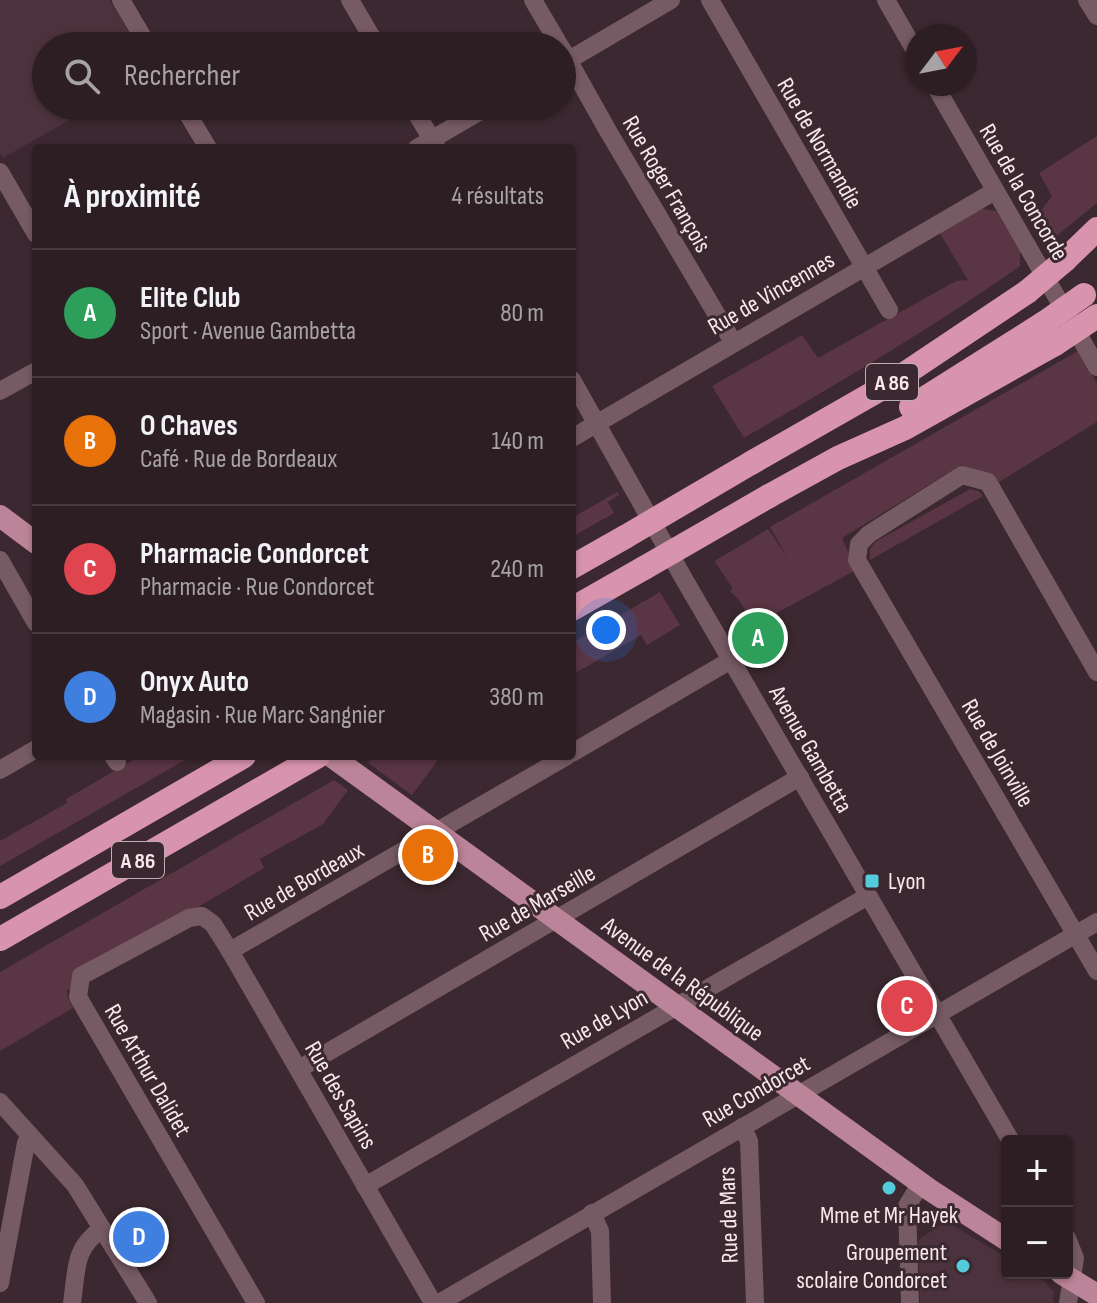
<!DOCTYPE html>
<html lang="fr">
<meta charset="utf-8">
<style>
:root{--surface:#2d1e24;--page:#392b31;--text:#f1f3f6;--muted:#a7a2a6;--line:#483c41;--accent:#8bbbb9}
body{margin:0;font-family:"Sofia Sans Condensed",sans-serif;background:var(--page);color:var(--text)}
.controls{position:absolute;right:24px;bottom:24px;display:grid;overflow:hidden;border-radius:8px;box-shadow:0 2px 6px #0004}
.controls button{width:72px;height:72px;display:grid;place-items:center;padding:0;border:0;border-bottom:2px solid var(--line);background:var(--surface);color:var(--text);font:40px sans-serif}
.compass{position:absolute;left:905px;top:24px;width:72px;height:72px;border-radius:50%;background:var(--surface);box-shadow:0 2px 6px #0004;rotate:58deg}
.you{position:absolute;left:606px;top:630px;width:28px;height:28px;margin:-20px;border:6px solid #fff;border-radius:50%;background:#1a73e8;box-shadow:0 0 0 12px #1a73e833}
.badge{display:grid;place-items:center;width:52px;height:52px;border-radius:50%;background:var(--accent);color:#fff;font-size:26px;font-weight:700}
.pin{position:absolute;translate:-50% -50%;border:4px solid #fff;box-shadow:0 2px 8px #0006}
.list{margin:0;padding:0;list-style:none}
h2{display:flex;justify-content:space-between;align-items:center;height:104px;margin:0;padding:0 32px;font-size:34px}
h2 small{font-size:26px;font-weight:400;color:var(--muted)}
.list li{display:grid;grid-template-columns:52px 1fr auto;gap:24px;align-items:center;box-sizing:border-box;height:128px;padding:0 32px;border-top:2px solid var(--line)}
.list b{display:block;font-size:30px;white-space:nowrap}
.list p{margin:0;font-size:26px;white-space:nowrap;color:var(--muted)}
.list em{font-size:26px;font-style:normal;color:var(--muted)}
.icon{flex:none;width:44px;height:44px;fill:none;stroke:currentColor;stroke-width:2;stroke-linecap:round;stroke-linejoin:round}
.map{position:relative;flex:none;width:1097px;height:1303px;overflow:hidden}
.search{position:absolute;background:var(--surface);box-shadow:0 2px 6px #0004;left:32px;top:32px;width:544px;height:88px;display:flex;align-items:center;gap:20px;box-sizing:border-box;padding:0 28px;border-radius:44px;color:var(--muted);font-size:30px}
.panel{position:absolute;background:var(--surface);box-shadow:0 2px 6px #0004;left:32px;top:144px;width:544px;height:616px;border-radius:8px}
.map>svg:first-child{display:block}
</style>
<div class="map">
<svg width="1097" height="1303" viewBox="0 0 1097 1303">
<rect width="100%" height="100%" fill="#3c2830"/>
<g fill="#4c323c">
<path d="M0,0H110L130,34L109,46H46V106H94L3,158L0,153Z"/>
<path d="M946,1221L1007,1258V1273H1031L1044,1281L1054,1292L1053,1303H920L918,1240Z"/>
</g>
<g fill="#5a3543">
<path d="M1097,136V203L1054,238L1039,213L1052,196L1039,173Z"/>
<path d="M978,208L996,211L1020,250V266C931,329 838,383 744,438L712,386L802,335L818,358L956,281L968,280L938,230Z"/>
<path d="M1078,351L1097,383V422L999,482L992,475L961,465L842,538L856,570L754,625L739,600L730,591L733,589L715,562L716,560L768,529L787,557L770,527Z"/>
<path d="M970,489L978,491L983,496L870,560V549L875,542Z"/>
<path d="M617,492L619,495L608,502L614,513L572,537V518Z"/>
<path d="M660,592L680,625L647,645L641,635L572,675V643Z"/>
<path d="M140,756H192L0,866V841L67,803L66,799Z"/>
<path d="M377,756H441L412,795L367,762Z"/>
<path d="M334,780L348,790L323,824L260,859L264,868L193,910L67,991L68,999L73,1008L0,1051V972Z"/>
</g>
<g fill="none" stroke-linecap="round" stroke-linejoin="round">
<g stroke="#765a64" stroke-width="18">
<path d="M121,0L148,46"/>
<path d="M350,0L377,46"/>
<path d="M533,0L560,46"/>
<path d="M710,0L889,310"/>
<path d="M886,0L917,54"/>
<path d="M1087,0L1097,16"/>
<path d="M562,49L608,131L733,342"/>
<path d="M562,64L671,0"/>
<path d="M934,84L1097,367"/>
<path d="M183,106L208,148"/>
<path d="M412,106L437,148"/>
<path d="M417,148L489,106"/>
<path d="M0,172L36,234"/>
<path d="M572,380L684,579L1011,1141"/>
<path d="M0,391L36,371"/>
<path d="M572,438L995,191"/>
<path d="M0,560L36,623"/>
<path d="M1097,672L988,482L962,475L869,534L859,544L857,560L1097,971"/>
<path d="M572,753L731,660"/>
<path d="M113,756L117,762"/>
<path d="M0,770L36,749"/>
<path d="M230,951L567,756"/>
<path d="M299,1069L800,777"/>
<path d="M0,1102L75,1185L148,1303"/>
<path d="M742,1127L749,1141L755,1303"/>
<path d="M365,1186L868,896"/>
<path d="M592,1213L600,1231L602,1303"/>
<path d="M1067,1238L1075,1258L1068,1303"/>
<path d="M0,1283L26,1143L30,1135"/>
<path d="M72,1303C77,1271 73,1248 102,1229"/>
<path d="M256,1303L78,997L81,976L189,918L202,916L213,924L230,951L433,1303"/>
<path d="M439,1303L1097,922"/>
<path d="M910,1303L907,1206L921,1183"/>
</g>
<g stroke="#bc8498" stroke-width="22">
<path d="M0,516L36,543"/>
<path d="M331,756L930,1190L1007,1240"/>
<path d="M1061,1273L1097,1295"/>
</g>
<g stroke="#d894ad" stroke-width="24">
<path d="M1065,260L1097,229"/>
<path d="M911,407L1044,323"/>
<path d="M751,463L891,383L1027,292"/>
<path d="M769,496L838,458L905,428L1055,344"/>
<path d="M572,567L625,537"/>
<path d="M572,609L644,568"/>
<path d="M0,897L244,756"/>
<path d="M0,939L318,756"/>
</g>
<g stroke="#d894ad" stroke-width="24">
<path d="M1027,292L1065,260"/>
<path d="M1044,323L1084,295"/>
<path d="M1055,344L1097,316"/>
<path d="M625,537L751,463"/>
<path d="M644,568L769,496"/>
</g>
</g>
<g fill="#53cbdb" stroke="#3c2830" stroke-width="3">
<rect x="864" y="873" width="16" height="16" rx="4"/>
<circle cx="889" cy="1188" r="8"/>
<circle cx="963" cy="1266" r="8"/>
</g>
<g text-anchor="middle" stroke-width="6" stroke-linejoin="round" paint-order="stroke">
<g fill="#3c2830" stroke="#beaeb4" stroke-width="2">
<rect x="866" y="364" width="52" height="36" rx="6"/>
<rect x="112" y="842" width="52" height="36" rx="6"/>
</g>
<g font-size="22" font-weight="bold" fill="#f6e8ec">
<text x="892" y="390">A 86</text>
<text x="138" y="868">A 86</text>
</g>
<g font-size="24" fill="#f6e8ec" stroke="#3c2830">
<text transform="translate(820 143) rotate(60)" y="8">Rue de Normandie</text>
<text transform="translate(667 184) rotate(60)" y="8">Rue Roger François</text>
<text transform="translate(1024 192) rotate(60)" y="8">Rue de la Concorde</text>
<text transform="translate(771 293) rotate(-30)" y="8">Rue de Vincennes</text>
<text transform="translate(811 749) rotate(60)" y="8">Avenue Gambetta</text>
<text transform="translate(998 753) rotate(60)" y="8">Rue de Joinville</text>
<text transform="translate(304 881) rotate(-30)" y="8">Rue de Bordeaux</text>
<text transform="translate(537 903) rotate(-30)" y="8">Rue de Marseille</text>
<text transform="translate(683 979) rotate(36)" y="8">Avenue de la République</text>
<text transform="translate(604 1019) rotate(-30)" y="8">Rue de Lyon</text>
<text transform="translate(148 1070) rotate(60)" y="8">Rue Arthur Dalidet</text>
<text transform="translate(756 1091) rotate(-30)" y="8">Rue Condorcet</text>
<text transform="translate(341 1095) rotate(60)" y="8">Rue des Sapins</text>
<text transform="translate(728 1215) rotate(-92)" y="8">Rue de Mars</text>
</g>
<g font-size="24" fill="#f6e8ec" stroke="#3c2830" text-anchor="start">
<text x="888" y="889">Lyon</text>
<text x="889" y="1223" text-anchor="middle">Mme et Mr Hayek</text>
<text x="947" y="1260" text-anchor="end">Groupement<tspan x="947" dy="28">scolaire Condorcet</tspan></text>
</g>
</g>
</svg>
<div class="controls">
<button>+</button>
<button>−</button>
</div>
<svg class="compass" viewBox="-18 -18 36 36"><path d="M0-13l5 13h-10z" fill="#e53935"/><path d="M0 13l5-13h-10z" fill="#a7a2a6"/></svg>
<div class="you"></div>
<div class="pin badge" style="left:758px;top:638px;background:#2e9e5b">A</div>
<div class="pin badge" style="left:428px;top:855px;background:#e8710a">B</div>
<div class="pin badge" style="left:907px;top:1006px;background:#e0444e">C</div>
<div class="pin badge" style="left:139px;top:1237px;background:#3f7fe0">D</div>
<div class="search"><svg class="icon" aria-label="search" viewBox="0 0 24 24"><circle cx="10" cy="10" r="6"/><path d="M15 15l6 6"/></svg>Rechercher</div>
<section class="panel">
<h2>À proximité<small>4 résultats</small></h2>
<ul class="list">
<li><span class="badge" style="background:#2e9e5b">A</span><div><b>Elite Club</b><p>Sport · Avenue Gambetta</p></div><em>80 m</em></li>
<li><span class="badge" style="background:#e8710a">B</span><div><b>O Chaves</b><p>Café · Rue de Bordeaux</p></div><em>140 m</em></li>
<li><span class="badge" style="background:#e0444e">C</span><div><b>Pharmacie Condorcet</b><p>Pharmacie · Rue Condorcet</p></div><em>240 m</em></li>
<li><span class="badge" style="background:#3f7fe0">D</span><div><b>Onyx Auto</b><p>Magasin · Rue Marc Sangnier</p></div><em>380 m</em></li>
</ul>
</section>
</div>
